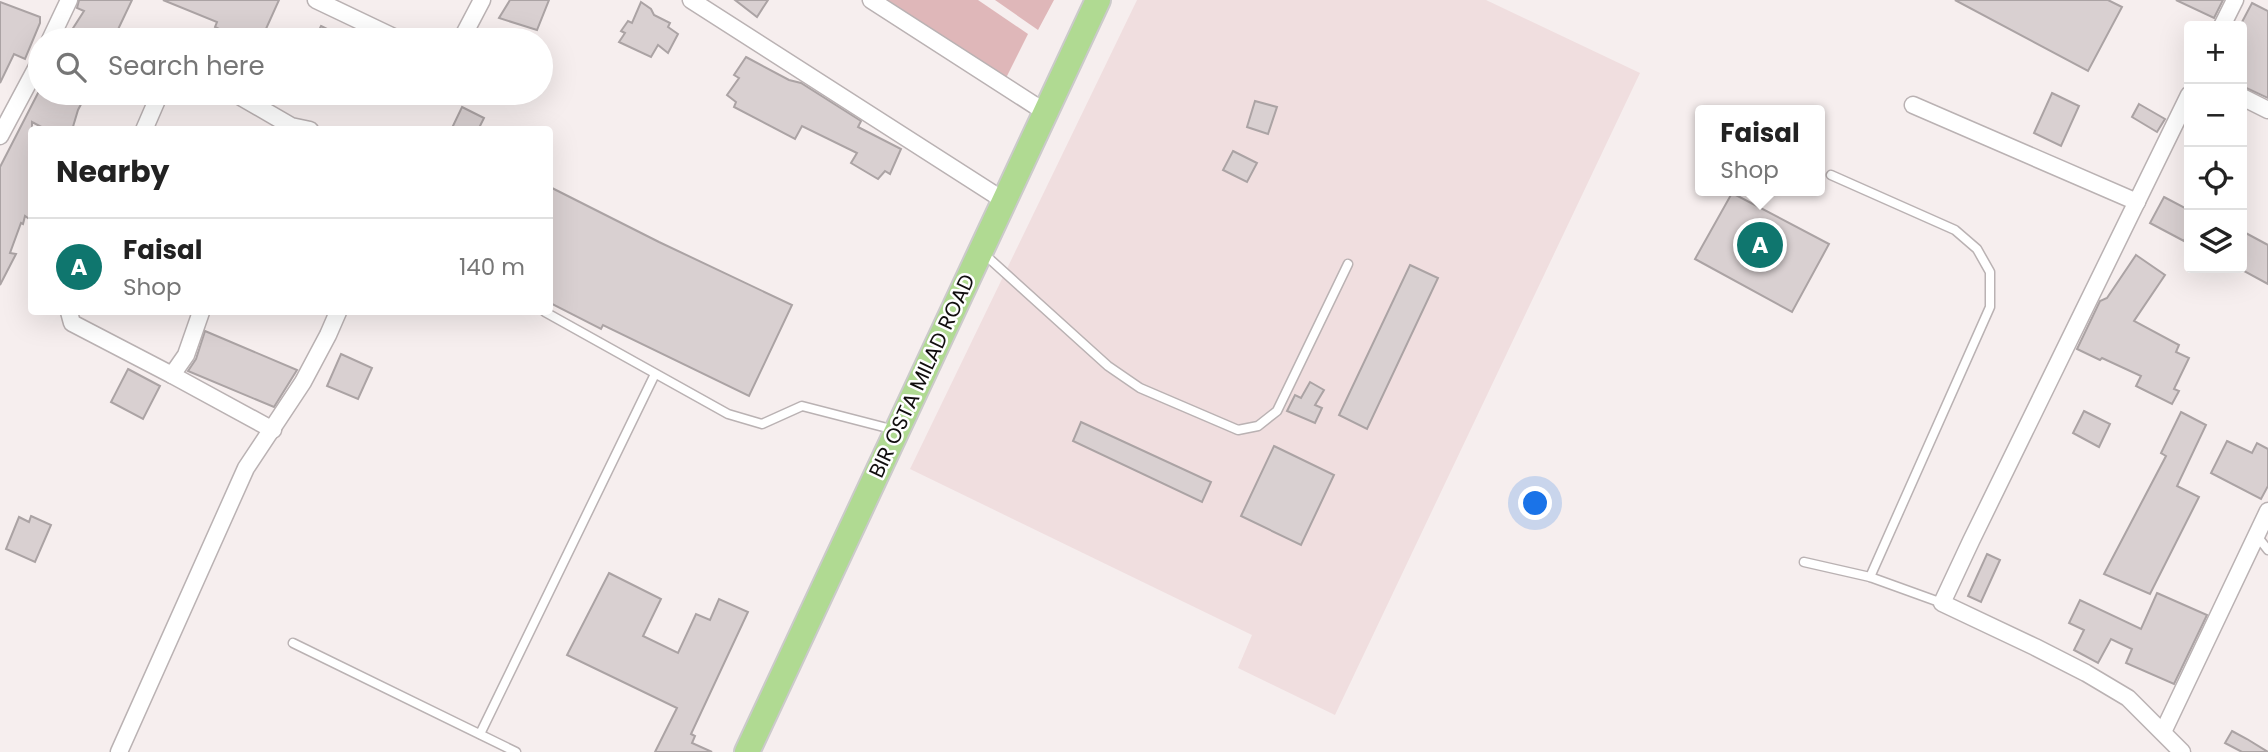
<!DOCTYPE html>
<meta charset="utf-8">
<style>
:root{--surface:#fff;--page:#f2f2f2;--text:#222;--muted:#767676;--line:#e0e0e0;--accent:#0f766e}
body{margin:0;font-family:Poppins,sans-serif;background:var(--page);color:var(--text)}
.controls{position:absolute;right:21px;top:21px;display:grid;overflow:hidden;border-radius:7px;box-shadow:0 7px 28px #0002}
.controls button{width:63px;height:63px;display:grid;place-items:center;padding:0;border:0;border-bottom:2px solid var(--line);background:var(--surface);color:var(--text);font:35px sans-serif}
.you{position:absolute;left:1536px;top:504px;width:24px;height:24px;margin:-18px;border:5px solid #fff;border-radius:50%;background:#1a73e8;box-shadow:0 0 0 10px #1a73e833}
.badge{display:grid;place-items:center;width:46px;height:46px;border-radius:50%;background:var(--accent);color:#fff;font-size:23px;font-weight:700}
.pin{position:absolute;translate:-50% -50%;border:4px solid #fff;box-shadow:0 2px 7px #0006}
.popup{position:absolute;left:1695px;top:105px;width:130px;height:91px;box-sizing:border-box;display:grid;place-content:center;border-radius:7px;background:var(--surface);filter:drop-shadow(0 2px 5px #0005);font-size:23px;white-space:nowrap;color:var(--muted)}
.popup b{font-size:26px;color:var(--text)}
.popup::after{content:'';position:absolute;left:50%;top:100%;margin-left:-14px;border:14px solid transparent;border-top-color:var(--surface)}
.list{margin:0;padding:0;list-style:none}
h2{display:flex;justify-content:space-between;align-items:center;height:91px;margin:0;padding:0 28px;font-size:30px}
h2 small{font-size:23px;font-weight:400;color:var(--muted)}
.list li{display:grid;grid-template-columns:46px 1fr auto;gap:21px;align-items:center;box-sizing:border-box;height:98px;padding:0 28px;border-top:2px solid var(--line)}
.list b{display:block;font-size:26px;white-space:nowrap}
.list p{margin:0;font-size:23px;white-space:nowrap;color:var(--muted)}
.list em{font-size:23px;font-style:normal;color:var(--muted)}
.icon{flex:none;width:38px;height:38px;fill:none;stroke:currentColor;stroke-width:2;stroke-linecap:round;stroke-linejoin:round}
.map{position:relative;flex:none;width:2268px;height:752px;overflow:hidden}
.search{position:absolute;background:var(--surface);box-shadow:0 7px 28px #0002;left:28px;top:28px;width:525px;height:77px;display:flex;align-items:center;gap:18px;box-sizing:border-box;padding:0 24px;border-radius:38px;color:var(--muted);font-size:26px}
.panel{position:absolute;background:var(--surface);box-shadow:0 7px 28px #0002;left:28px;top:126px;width:525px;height:189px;border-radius:7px}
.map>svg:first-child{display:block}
</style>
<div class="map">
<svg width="2268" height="752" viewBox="0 0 2268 752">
<rect width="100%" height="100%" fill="#f6eeee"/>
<path fill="#f0dedf" d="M1137,0H1486L1640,73L1335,715L1238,668L1252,635L910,469Z"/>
<g fill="#dfb7b9">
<path d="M880,0H978L1028,34L1004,82Z"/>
<path d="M995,0H1054L1038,30Z"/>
</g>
<g fill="#d9d0d1" stroke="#aba3a4" stroke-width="2">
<path d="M79,0H132L113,40H78L68,36L84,11L77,8Z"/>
<path d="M163,0H279L261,40H242L215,27L217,22Z"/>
<path d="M510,0H549L537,30L499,18Z"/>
<path d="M735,0H768L757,17Z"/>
<path d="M1955,0H2108L2122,7L2088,71Z"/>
<path d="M2176,0H2223L2214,18Z"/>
<path d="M0,2L40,17V23L25,59L14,54L0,83Z"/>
<path d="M641,2L651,9L654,15L670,23L668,27L678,34L668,53L658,45L651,57L619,42L625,33L621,31L628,21L632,23Z"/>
<path d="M2252,3L2268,11V98L2242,86V22Z"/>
<path d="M321,26L349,40H314Z"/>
<path d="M746,57L789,80L801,83L861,121L858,127L901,149L890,174L885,171L878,179L851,163L857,153L802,126L795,139L734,107L736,102L727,95L739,78L734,75Z"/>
<path d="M38,93H87L78,110L72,130H47L32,122V221L25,216L23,224L21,223L10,253L16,254L0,285V167Z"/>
<path d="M2052,93L2079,106L2061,146L2034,133Z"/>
<path d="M1255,101L1277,107L1268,134L1247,127Z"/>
<path d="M2139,104L2165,119L2157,132L2132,117Z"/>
<path d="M462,107L484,118L478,130H451Z"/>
<path d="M1233,151L1257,163L1247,182L1223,170Z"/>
<path d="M550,187L659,242L792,305L749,396L603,325L601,329L550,303Z"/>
<path d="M1732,193L1829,244L1792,312L1695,259Z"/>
<path d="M2164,197L2189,210V230L2184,241L2150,223Z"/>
<path d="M2242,231L2268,245V284L2242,270Z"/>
<path d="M2136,255L2165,275L2134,321L2179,345L2176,352L2189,358L2174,389L2179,391L2172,404L2136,386L2141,376L2102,358L2100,360L2077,349L2100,301L2107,298Z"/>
<path d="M1410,265L1438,278L1367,429L1339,415Z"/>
<path d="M205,331L297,370L274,407L188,371L196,359Z"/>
<path d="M341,354L372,368L358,399L327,386Z"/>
<path d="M128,369L160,386L143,419L111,402Z"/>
<path d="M1310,382L1324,390L1315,405L1322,408L1315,423L1287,411L1295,395L1301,398Z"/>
<path d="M2084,411L2110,424L2099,447L2073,433Z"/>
<path d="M2181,412L2206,425L2177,486L2199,497L2150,594L2104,574L2166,456L2161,453Z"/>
<path d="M1081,422L1211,482L1202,502L1073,441Z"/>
<path d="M2227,441L2252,453L2257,443L2268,449V486L2261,499L2211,473Z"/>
<path d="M1274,446L1334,475L1301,545L1241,516Z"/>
<path d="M31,516L51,525L35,562L6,549L19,517L29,522Z"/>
<path d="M1987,554L2000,560L1981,602L1968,596Z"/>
<path d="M609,573L661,599L643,636L678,653L696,614L710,620L719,599L748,612L691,734L695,736L692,743L712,752H655L677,708L567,655Z"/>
<path d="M2157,593L2207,615L2174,684L2126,663L2132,649L2111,639L2098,663L2074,650L2084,630L2069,623L2080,600L2141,629Z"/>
<path d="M2232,731L2247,739L2268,752H2242L2225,743Z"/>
</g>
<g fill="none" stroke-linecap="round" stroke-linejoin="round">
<g stroke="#bab2b3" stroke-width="11">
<g id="service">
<path d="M1831,175L1955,230L1977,249L1990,272V307L1870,577"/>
<path d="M983,253L1108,366L1140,388L1238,430L1258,426L1277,411L1348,264"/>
<path d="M545,312L728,414L762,424L802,406L895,430"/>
<path d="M2257,536L2268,550"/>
<path d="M1804,562L1870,577L1942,603"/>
<path d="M293,643L516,752"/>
<path d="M480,734L655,374"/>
</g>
</g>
<g stroke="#bab2b3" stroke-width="19">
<g id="minor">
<path d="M316,0L400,40"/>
<path d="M691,0L1003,200"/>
<path d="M871,0L1045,112"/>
<path d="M2222,26L2235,0"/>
<path d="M50,40L69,0"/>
<path d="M461,40L482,0"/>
<path d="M234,93L291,126L310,130"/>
<path d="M2242,97L2268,110"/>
<path d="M1913,105L2137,202"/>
<path d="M144,130L160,93"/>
<path d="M0,136L40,61"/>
<path d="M69,312L72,323L172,375L186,355L201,312"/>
<path d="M172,375L273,430"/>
<path d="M2163,732L2268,511"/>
<path d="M119,752L246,468L303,382L328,335L338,312"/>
<path d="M2182,752L2128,698L2086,673L2035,647L1942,603L1971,541L2189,95"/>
</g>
</g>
<g stroke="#cbcaca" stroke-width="28">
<path id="primary" d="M747,752L1098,0"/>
</g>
<use href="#service" stroke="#fff" stroke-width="8"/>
<use href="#minor" stroke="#fff" stroke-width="16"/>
<use href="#primary" stroke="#b0da92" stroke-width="24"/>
</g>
<g text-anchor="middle" stroke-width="5" stroke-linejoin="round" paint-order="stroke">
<g font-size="21" fill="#110e0e" stroke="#fff">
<text transform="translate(922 376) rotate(-65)" y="7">BIR OSTA MILAD ROAD</text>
</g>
</g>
</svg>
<div class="controls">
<button>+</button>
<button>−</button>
<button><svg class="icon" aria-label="locate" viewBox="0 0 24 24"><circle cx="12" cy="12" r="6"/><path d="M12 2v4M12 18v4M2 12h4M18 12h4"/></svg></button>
<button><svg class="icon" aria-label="layers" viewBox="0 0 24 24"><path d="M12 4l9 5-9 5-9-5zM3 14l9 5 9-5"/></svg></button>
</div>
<div class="you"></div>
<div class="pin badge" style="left:1760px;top:245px">A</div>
<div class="popup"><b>Faisal</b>Shop</div>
<div class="search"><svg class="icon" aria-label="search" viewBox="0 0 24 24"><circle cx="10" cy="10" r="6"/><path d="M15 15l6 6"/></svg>Search here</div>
<section class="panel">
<h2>Nearby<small></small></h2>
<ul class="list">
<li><span class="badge">A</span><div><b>Faisal</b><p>Shop</p></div><em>140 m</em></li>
</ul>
</section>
</div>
